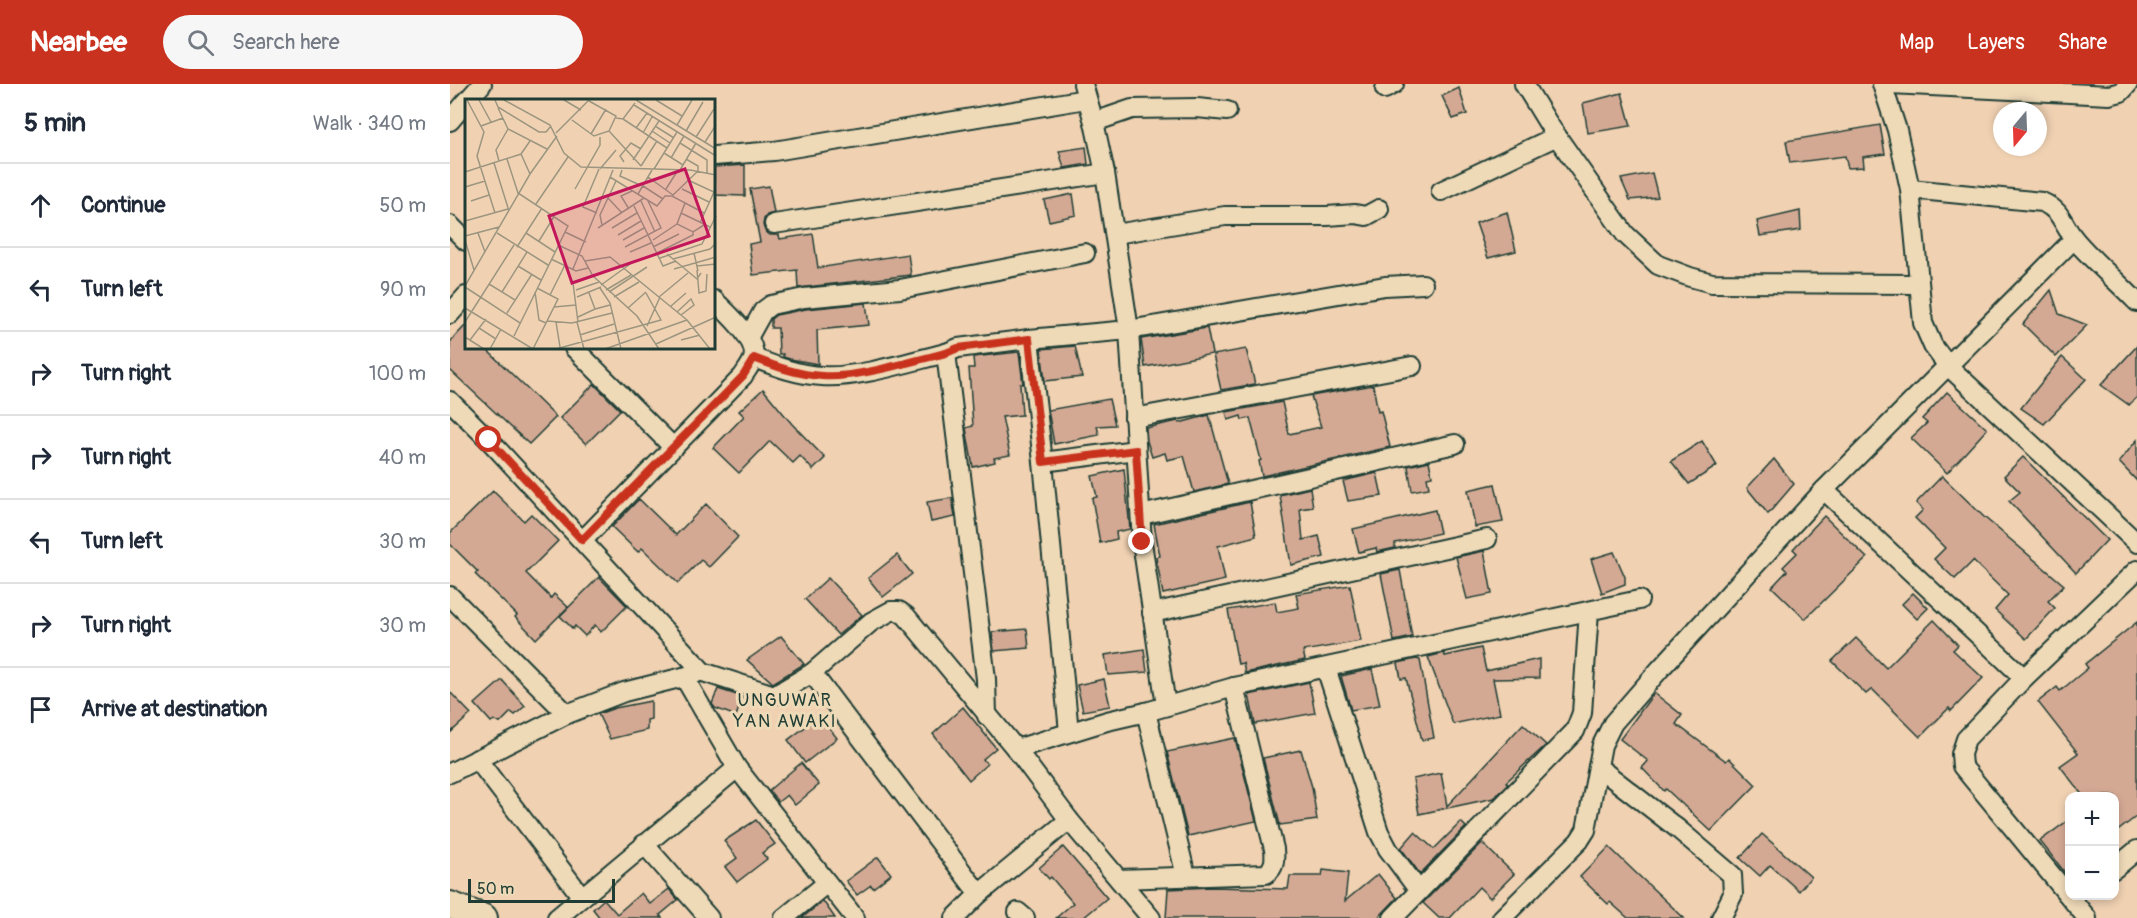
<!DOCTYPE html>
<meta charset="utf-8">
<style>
:root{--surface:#fff;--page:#f6f6f7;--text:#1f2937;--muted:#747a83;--line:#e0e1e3;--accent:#c8321e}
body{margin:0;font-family:Pangolin,sans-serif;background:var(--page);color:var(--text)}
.controls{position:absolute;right:18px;bottom:18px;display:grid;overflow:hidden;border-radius:12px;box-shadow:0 3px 9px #0003}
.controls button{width:54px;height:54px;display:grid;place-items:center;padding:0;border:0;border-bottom:2px solid var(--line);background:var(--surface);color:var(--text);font:30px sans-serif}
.compass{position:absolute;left:1543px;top:18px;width:54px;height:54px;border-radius:50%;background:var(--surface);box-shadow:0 3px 9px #0003;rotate:199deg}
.scale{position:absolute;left:18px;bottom:15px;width:147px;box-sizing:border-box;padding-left:6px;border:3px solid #1f3d34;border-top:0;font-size:16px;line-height:21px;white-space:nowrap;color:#1f3d34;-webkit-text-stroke:4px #efdab8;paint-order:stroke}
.stop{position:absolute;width:18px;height:18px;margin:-14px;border:4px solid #c8321e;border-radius:50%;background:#fff}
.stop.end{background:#c8321e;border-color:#fff;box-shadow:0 2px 6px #0008}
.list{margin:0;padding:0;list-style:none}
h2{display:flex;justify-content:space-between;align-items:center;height:78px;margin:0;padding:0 24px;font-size:26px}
h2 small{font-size:20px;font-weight:400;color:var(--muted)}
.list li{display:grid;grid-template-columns:39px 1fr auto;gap:18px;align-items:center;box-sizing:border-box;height:84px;padding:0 24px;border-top:2px solid var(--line)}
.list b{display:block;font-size:22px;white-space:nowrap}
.list em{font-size:20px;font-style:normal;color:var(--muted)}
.icon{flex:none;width:33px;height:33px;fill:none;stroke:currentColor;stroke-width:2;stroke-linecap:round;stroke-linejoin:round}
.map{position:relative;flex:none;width:1687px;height:834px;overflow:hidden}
header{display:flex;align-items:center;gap:36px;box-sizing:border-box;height:84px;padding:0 30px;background:var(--accent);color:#fff}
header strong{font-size:28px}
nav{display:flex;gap:33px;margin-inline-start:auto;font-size:21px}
.search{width:420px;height:54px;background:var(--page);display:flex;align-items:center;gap:15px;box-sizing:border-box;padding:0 21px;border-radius:33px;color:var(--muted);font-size:22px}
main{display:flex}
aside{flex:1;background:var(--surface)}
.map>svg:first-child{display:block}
</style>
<header>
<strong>Nearbee</strong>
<div class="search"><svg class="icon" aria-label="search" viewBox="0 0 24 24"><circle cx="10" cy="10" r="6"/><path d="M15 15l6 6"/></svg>Search here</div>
<nav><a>Map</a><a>Layers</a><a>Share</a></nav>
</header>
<main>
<aside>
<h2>5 min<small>Walk · 340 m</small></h2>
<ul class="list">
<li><svg class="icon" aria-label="ahead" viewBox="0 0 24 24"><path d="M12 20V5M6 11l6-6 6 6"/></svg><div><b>Continue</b></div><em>50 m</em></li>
<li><svg class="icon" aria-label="left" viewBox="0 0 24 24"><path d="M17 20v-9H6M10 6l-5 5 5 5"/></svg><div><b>Turn left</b></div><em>90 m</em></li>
<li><svg class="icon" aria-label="right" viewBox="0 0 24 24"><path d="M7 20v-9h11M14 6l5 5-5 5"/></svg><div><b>Turn right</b></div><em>100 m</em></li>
<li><svg class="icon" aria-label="right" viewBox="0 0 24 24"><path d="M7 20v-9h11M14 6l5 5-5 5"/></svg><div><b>Turn right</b></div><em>40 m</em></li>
<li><svg class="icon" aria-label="left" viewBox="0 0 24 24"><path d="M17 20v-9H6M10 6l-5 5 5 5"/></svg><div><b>Turn left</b></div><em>30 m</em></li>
<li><svg class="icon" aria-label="right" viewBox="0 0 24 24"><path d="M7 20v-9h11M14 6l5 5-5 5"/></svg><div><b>Turn right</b></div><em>30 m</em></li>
<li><svg class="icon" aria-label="arrive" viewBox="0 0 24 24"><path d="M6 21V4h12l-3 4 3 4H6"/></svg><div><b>Arrive at destination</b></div></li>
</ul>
</aside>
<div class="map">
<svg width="1687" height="834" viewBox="0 0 1687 834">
<rect width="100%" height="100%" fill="#f0d1b2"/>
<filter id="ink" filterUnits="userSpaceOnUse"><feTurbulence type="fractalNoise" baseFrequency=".0167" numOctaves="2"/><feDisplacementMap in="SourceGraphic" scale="12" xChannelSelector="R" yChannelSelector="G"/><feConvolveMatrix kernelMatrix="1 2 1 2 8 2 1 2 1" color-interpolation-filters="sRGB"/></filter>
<g filter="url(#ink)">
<g fill="#d4a994" stroke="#1f3d34" stroke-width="1.5">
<path d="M1009,4L1017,30L1003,35L992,12Z"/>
<path d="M1172,9L1181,42L1138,49L1133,19Z"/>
<path d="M1430,41L1435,70L1413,73L1414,83L1398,84L1395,72L1340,79L1336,57Z"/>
<path d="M636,63L638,80L614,84L609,67Z"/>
<path d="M295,81V112L264,111V83Z"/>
<path d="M1202,89L1208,113L1180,116L1171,95Z"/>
<path d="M319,102L324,129L317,131L314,135L313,141L315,147L320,151H329L330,155L363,150L368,184L458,170L461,191L348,204L347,186L303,191L299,160L310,158L300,105Z"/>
<path d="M623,110L626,131L599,137L594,116Z"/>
<path d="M1350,127L1351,146L1310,152L1307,137Z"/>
<path d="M1057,128L1066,167L1038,174L1026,139Z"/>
<path d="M1601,206L1609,230L1637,241L1606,273L1573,240Z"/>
<path d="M416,219L419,241L367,246L368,280L340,275L333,273V270H329L328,244H321V235L326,231L356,225Z"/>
<path d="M16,241V264H35L106,333L79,360L0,286V258Z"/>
<path d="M757,244L762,270L695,283L691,255Z"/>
<path d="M625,262L632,293L595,297L591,265Z"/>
<path d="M1687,262V313L1679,321L1651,301Z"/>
<path d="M796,265L805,300L771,306L763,271Z"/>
<path d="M569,268L573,300H570L572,331L552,333L560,371L544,374L545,378L523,383L516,344L523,342L519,284H524L523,273Z"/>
<path d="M1612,273L1636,295L1594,340L1571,324Z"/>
<path d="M144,300L170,326L136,360L110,334Z"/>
<path d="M923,301L928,328L931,327L940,363L812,392L809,377L811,376L800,334L792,336L791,332L778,336L776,328L832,318L839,350L871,343L861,312Z"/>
<path d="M313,305L342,340L375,374L363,386L350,372L343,379L320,357L289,389L263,364L294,332L289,327Z"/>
<path d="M1497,308L1537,345L1497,389L1461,354L1477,339L1472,335Z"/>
<path d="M659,315L665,341L647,342L649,351L604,360L598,326Z"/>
<path d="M759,331L778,400L744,408L734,372L717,376L715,369L702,373L697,357L696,344L728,337L729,339Z"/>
<path d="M1687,356V397L1669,378Z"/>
<path d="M1252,357L1267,382L1239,400L1221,377Z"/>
<path d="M1573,373L1657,456L1626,489L1559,417L1570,408L1554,392Z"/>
<path d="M1324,375L1344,400L1318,430L1297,404Z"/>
<path d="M979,377L982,392L977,393L979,404L962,407L958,382Z"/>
<path d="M674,385L680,445L666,448L667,455L650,459L642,414L647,413L642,392Z"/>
<path d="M927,389L932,412L898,417L893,397Z"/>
<path d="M1492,392L1534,433L1614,501L1598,517L1605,524L1576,555L1545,526L1558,511L1523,477L1505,495L1484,475L1495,464L1465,434L1473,426L1466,419Z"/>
<path d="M1045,400L1053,438L1025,443L1018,406Z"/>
<path d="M860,404L863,423L850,425L853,456L869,452L874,473L841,481L830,411Z"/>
<path d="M43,407L74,437L81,430L108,457L76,489L101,514L104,510L118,523L86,555L65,533L67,531L25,490L28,488L0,460V449Z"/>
<path d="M502,414L505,433L481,438L477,418Z"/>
<path d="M189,415L226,451L256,420L288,453L259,483L251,476L228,499L192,464L188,468L162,443Z"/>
<path d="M800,418L806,452L768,462L775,496L713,510L706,473L710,472L704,440Z"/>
<path d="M985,426L990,449L945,459V464L927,468L926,464L909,468L903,445Z"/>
<path d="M1374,432L1417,474L1355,535L1322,503L1337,487L1333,483L1347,469L1343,465Z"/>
<path d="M1034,467L1042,510L1017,515L1006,473Z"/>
<path d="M1164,468L1175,493V500L1152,509L1141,475Z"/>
<path d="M447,471L462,490L433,513L418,494Z"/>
<path d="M950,486L962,553L944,557L931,490Z"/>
<path d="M149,493L177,522L151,548L145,541L135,552L125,542L123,545L110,532Z"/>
<path d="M378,494L412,531L388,551L355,515Z"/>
<path d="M900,501L911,557L853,567L855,576L795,589L793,579L788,580L778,526L825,518L827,528L849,524L846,510Z"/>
<path d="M1463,509L1478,524L1467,535L1452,520Z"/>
<path d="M1484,536L1508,561L1503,566L1533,594L1501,627L1499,624L1470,653L1422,605L1416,610L1382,577L1406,554L1436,584Z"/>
<path d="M1687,538V732L1665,749V712H1633L1610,682L1628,669L1588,618L1607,603L1610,607L1638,584L1635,580Z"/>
<path d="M577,545L579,564L544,567L542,548Z"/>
<path d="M331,552L354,580L323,599L297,576Z"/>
<path d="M1031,564L1036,587L1089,575V594L1043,595L1050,630L1003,640L978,573L994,569L995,572Z"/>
<path d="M694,565L697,588L658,591L655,571Z"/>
<path d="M966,575L970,576L984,654L972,656L957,598L956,594L951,595L948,579Z"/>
<path d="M922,585L930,621L901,626L891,592Z"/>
<path d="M654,595L660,622L633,627L627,601Z"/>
<path d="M52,596L75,622L65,631L61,628L50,639L44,636L41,638L25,620Z"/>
<path d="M859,598L865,629L805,640L799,611Z"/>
<path d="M268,605L293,613L286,632L265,624L262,620Z"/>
<path d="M0,608L21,630L0,649Z"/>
<path d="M1204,609L1232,631L1226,640L1276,677L1279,674L1306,701L1261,747L1216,705L1214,707L1192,684L1198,677L1170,655Z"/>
<path d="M201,617V635L197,636V646L160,655L148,630L165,624Z"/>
<path d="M513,623L546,664L533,675L537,680L519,696L483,650Z"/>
<path d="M370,632L387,654L355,679L338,656Z"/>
<path d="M1073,640L1096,661L1056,698L1058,700L1044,714L969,730L963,695L991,689L997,722Z"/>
<path d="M785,654L806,737L738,752L717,668Z"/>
<path d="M851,666L862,703L867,736L830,741L813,674Z"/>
<path d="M351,679L369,701L345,721L337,711L328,718L319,706Z"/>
<path d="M1620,735V795L1590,757Z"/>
<path d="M306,736L325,760L312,769L317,775L287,798L275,783L287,774L274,757Z"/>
<path d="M1011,738L1016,743L970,790L951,764L965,748L984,765Z"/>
<path d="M1312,750L1361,793L1349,807L1320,781L1310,792L1290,774Z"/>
<path d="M1032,759L1064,790L1040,814L1029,803L1000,834H989L973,819Z"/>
<path d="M613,763L657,814L633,834H606L623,819L601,793L599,795L589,784Z"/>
<path d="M1159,763L1186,789L1234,834H1178L1160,818L1158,820L1130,793Z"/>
<path d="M428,773L441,790L423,804L421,801L407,811L396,797Z"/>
<path d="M873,786L898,789L895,817L928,790L947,814L928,834H716L718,805L762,803L838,805L840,792H872Z"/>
<path d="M219,805L228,816L210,831L212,834H150L143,825L154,815L167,830L191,809L200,820Z"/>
<path d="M373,817L385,834H352Z"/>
</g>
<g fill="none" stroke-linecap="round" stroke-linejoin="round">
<g stroke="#1f3d34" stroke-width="22">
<g id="street">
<path d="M633,0L644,38L655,89L679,246L692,458L716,622"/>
<path d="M1074,0L1101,44L1175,150L1208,181L1240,193L1262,199L1469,200"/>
<path d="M1432,0L1447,46L1460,105L1473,239L1483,262L1498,282L1687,459"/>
<path d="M1440,0L1659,11L1671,8L1678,0"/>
<path d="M935,5L944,0"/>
<path d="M18,16L32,0"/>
<path d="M0,37L16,18"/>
<path d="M644,38L682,25L747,24L777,27"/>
<path d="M264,72L324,67L636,15"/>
<path d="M1460,105L1592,118C1613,127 1612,141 1626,157C1644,178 1667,197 1687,218"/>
<path d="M991,107L1107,52"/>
<path d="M324,140L655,89"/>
<path d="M0,141L16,157"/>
<path d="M665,150L775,132H877L905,130L916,132L929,125"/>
<path d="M0,230L16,212"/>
<path d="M298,254L313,227L321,221L354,214L450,205L635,169"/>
<path d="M579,255L593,378L619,648"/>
<path d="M124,264L223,363"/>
<path d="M304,274C325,282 348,291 372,292C405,295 462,277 496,269"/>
<path d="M0,317L39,356L253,588L321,610H327L362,589L421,538L441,527H449L456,532L566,665L619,736L701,834"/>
<path d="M684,334L962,282"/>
<path d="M593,378L686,366"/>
<path d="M1374,406L1574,594"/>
<path d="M691,431L1005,360"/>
<path d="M133,456L293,292C296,287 301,281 303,275C309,256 276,228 264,216"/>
<path d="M0,512L117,630"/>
<path d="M702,529L1037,455"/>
<path d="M876,584L929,748L938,765L969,807"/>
<path d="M362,589L529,810"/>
<path d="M234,593L287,684L405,834"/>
<path d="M696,628L736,792"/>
<path d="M537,632L536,595L496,269L508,264L579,255L679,246L935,202L973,200"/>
<path d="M566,665L657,637L696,628L784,603L1189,516"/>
<path d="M27,675L132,813"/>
<path d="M1148,683L1228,745L1282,791L1283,810L1271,834"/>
<path d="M0,689L117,630L174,608L245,590"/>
<path d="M194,760L259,834"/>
<path d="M1664,785L1687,766"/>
<path d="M669,795L816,790C825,783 825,776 824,765L784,603"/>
<path d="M568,828L575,834"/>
<path d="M107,834L287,684"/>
<path d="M334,834L377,799"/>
<path d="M505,834L529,810L619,736"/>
<path d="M943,834L1125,647L1132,629L1139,527"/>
<path d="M1052,834L1129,757L1136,746L1152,661L1163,639L1210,585L1374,406L1624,155"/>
<path d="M1637,834L1512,682L1511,670L1516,655L1574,594L1687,486"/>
</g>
</g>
<g stroke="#1f3d34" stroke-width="30">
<path id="secondary" d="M0,821L34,834"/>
</g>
<use href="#street" stroke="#efdab8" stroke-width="18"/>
<use href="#secondary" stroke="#efdab8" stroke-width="26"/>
</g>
</g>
<g fill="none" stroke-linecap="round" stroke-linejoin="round" filter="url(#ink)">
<path stroke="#c8321e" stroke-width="8" d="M39,356L132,456L293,292L304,274C325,282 348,291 372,292C405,295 462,277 496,269L508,264L579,255L593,378L686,366L692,458"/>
</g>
<g text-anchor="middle" stroke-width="6" stroke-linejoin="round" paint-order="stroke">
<g font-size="18" letter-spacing="1.5" fill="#1f3d34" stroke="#efdab8">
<text x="335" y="622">UNGUWAR<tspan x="335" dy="21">YAN AWAKI</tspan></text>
</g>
</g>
<g transform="translate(15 15)">
<rect width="250" height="250" fill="#f0d1b2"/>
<path fill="none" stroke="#9c9680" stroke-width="1.5" d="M2,1L19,33L12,57L30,114M14,1L26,23M30,1L33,8L74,33H81L86,27M39,1L85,26L99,54L116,68L225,71L251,76M99,1L116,11M171,1L251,50M191,1L217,17M169,6L251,57M33,9L43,30L82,50M151,19L158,20L170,4M158,20L202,49M107,21L129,37L144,32L151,17L124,2M212,26L227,1M16,27L38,19M190,27L209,39M171,29L182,14M144,32L176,67M187,32L205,44M221,32L238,3M91,34L124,1M178,34L187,18M126,35L141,10M231,38L249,10M240,43L251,26M215,44L242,61V74M199,54L218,66M56,55L65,75M206,59L219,37M42,60L53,94L103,127L49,237M168,61L194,22M34,62L31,51L43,30M159,63L155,57L166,44L176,50M29,64L44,112M176,67L192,42M135,70L151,51M189,70L212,33M157,71L155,77L175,86M215,71L231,44M0,73L56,55L65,42M145,78L192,107L200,97H207L239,114M183,78L208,96M225,82L251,94M178,87L198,100M0,88L20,82M110,90L135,46V38M201,90L213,71M217,90L244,103M173,95L187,71M207,97L233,72V67L221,60M143,99L157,114M6,102L24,96M176,102L190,133M220,104L212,125L228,133L239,126M71,105L103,58M169,107L198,167L211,162M164,110L156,97L167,92M132,114L118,108L134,70M216,114L245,128M0,122L43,110M235,124L249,93M137,126L135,116L151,82M133,129L179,99M147,129L172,114M100,133L121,143M13,134L20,153M32,134L83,166M61,134L90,153M153,136L176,122M0,137L34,128M0,141L9,171M158,141L179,129M188,141L212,125M74,142L90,116M221,145L240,139M93,146L117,157L128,177L172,217L194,250M52,148L77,109M160,148L196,129L183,102M188,148L214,135M165,153L186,144M192,154L228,136V133M229,154L233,172M202,155L232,180L236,174M195,159L237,145L251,117M86,160L111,172L123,169M208,160L245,150L251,144M120,162L145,158L222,221L245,250M53,167L76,181M232,167L251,165M108,170L148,71M209,170L251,158M232,171L234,194L241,192L242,175M24,185L50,201M136,186L168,163M0,187L65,75L92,37M0,188L55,224M135,189L145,204L156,250M111,191L134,183M141,191L166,176M37,193L62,153M70,193L74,221L81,224M144,193L182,168M124,194L130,210L145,206M85,196L100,166M112,198L136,188M149,198L174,183M194,198L223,174M206,207L221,194M89,208L111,206M0,209L68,250M163,209L181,193M212,213L226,200L229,206L216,216M42,214L67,175M113,218L130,210M82,222L107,224L147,214M0,223L49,146M91,223L95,248M112,223L119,250M113,223L108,184L128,177M182,227L195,198M14,229L31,240M115,236L149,225M0,238L19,250M5,241L21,220M216,241L235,236M191,245L251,218M25,250L36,230M68,250L93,200L72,189M91,250L196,221L181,194M140,250L222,221"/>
<path fill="#c2185b" fill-opacity="0.15" stroke="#c2185b" stroke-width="3" d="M220,70L244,137L107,184L84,117Z"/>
<rect width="250" height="250" fill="none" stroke="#1f3d34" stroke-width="3"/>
</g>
</svg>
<div class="controls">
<button>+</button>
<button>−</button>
</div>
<svg class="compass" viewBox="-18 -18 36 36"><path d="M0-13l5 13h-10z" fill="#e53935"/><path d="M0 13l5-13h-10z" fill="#747a83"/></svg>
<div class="scale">50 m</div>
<div class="stop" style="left:39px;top:356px"></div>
<div class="stop end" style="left:692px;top:458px"></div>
</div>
</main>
